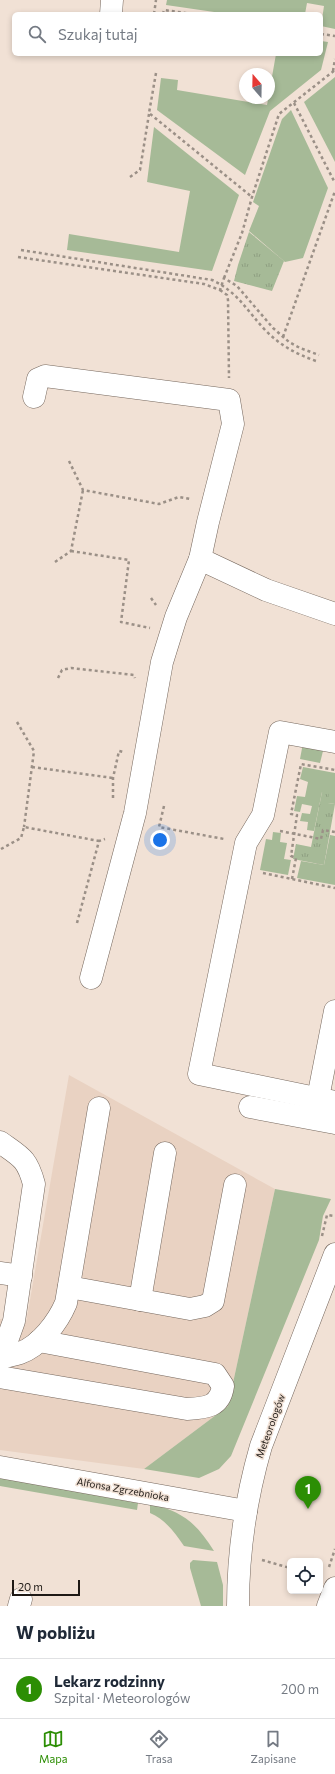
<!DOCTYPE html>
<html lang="pl">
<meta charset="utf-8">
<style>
:root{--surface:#fff;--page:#f2f2f3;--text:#1f2937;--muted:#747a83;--line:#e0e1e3;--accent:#2c8e04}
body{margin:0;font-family:Commissioner,sans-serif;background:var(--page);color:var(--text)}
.controls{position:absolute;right:12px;bottom:12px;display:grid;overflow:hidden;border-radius:6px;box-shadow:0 2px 6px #0003}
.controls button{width:36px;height:36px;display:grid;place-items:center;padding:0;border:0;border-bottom:1px solid var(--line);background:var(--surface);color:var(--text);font:20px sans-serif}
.compass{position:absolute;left:239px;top:68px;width:36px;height:36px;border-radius:50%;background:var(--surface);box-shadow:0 2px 6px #0003;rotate:340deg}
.scale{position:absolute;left:12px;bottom:10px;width:68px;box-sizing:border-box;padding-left:4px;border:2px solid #1e1915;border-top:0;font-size:11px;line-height:14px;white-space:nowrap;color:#1e1915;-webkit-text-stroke:3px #f1e1d5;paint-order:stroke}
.you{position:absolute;left:160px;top:840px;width:14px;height:14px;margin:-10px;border:3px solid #fff;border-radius:50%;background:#1a73e8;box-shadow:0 0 0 6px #1a73e833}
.badge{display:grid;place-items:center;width:26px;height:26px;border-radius:50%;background:var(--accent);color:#fff;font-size:13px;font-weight:700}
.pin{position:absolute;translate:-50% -33px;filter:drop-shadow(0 1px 2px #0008)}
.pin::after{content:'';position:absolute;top:21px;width:14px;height:12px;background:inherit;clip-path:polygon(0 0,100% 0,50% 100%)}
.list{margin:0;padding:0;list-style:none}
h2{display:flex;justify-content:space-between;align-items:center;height:52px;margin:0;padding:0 16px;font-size:17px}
h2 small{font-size:13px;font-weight:400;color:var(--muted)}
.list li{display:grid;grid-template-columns:26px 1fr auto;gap:12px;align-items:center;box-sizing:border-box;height:60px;padding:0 16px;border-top:1px solid var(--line)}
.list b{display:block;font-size:15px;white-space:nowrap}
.list p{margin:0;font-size:13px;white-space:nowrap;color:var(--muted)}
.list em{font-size:13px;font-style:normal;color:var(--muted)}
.icon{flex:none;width:22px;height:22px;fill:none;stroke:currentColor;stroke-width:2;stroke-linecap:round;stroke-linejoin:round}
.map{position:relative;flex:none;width:335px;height:1606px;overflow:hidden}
.search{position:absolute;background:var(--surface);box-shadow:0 2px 6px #0003;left:12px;right:12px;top:12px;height:44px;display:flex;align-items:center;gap:10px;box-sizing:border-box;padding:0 14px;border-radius:6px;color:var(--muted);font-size:15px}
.sheet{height:112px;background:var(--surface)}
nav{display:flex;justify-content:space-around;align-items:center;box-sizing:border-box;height:56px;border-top:1px solid var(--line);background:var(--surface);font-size:11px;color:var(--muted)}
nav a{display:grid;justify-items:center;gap:2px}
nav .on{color:var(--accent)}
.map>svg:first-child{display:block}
</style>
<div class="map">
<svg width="335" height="1606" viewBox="0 0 335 1606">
<defs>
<pattern id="park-tufts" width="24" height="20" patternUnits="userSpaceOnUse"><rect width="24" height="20" fill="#a6ba97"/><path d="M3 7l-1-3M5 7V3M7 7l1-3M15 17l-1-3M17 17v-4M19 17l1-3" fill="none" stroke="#8e9f81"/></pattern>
</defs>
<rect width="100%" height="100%" fill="#f1e1d5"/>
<path fill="#e9d2c2" d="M69,1075L275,1189L228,1406L144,1469L0,1450V1319L26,1323Z"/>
<g fill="#a6ba97">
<path d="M167,0H335V29L321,26L324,6L307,3L305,14H228L166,5Z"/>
<path d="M321,41L328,42L321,70L270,111L245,175L157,110L161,78L178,80L177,90L267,105L276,54H321Z"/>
<path d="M335,77V162L304,102Z"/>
<path d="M291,110L328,188L303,258L285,262L249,231L259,206L253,202L282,119Z"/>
<path d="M154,127L239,195L212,271L67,250L69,234L179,252L190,191L147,182Z"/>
<path d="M303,743L324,747L320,763L300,759Z"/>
<path d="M303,767L335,773V804L328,803L322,792L314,831L307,830L308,822L300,821L302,813L310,814L312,806L302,804L300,812L294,811L297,796L305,797L308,782L300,779Z"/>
<path d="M273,832L281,833L280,842L287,843L284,859L291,860L288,875L260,870L266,839L272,840Z"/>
<path d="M330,835L335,836V885L297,878L301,861L324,865Z"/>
<path d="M275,1189L331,1199L323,1216L319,1240L231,1456L219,1469L199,1478L144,1469L228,1406Z"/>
<path d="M0,1478L138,1503L137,1510L0,1486Z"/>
<path d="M150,1504C183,1511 197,1524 214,1551L184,1546C175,1533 165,1519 150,1513Z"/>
<path d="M193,1560L217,1562L223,1585V1606H201L190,1568V1563Z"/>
</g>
<g fill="url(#park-tufts)">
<path d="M249,232L284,261L272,291L234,281L238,265Z"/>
<path d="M322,792L329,794L328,803L335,804L324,865L293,859L296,844L311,847Z"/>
</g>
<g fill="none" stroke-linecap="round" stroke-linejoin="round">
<g stroke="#76685e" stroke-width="23">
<g id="minor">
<path d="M111,14L112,0"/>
<path d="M34,397L38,379L45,376L229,400L233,424L208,522L200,559"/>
<path d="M335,742L280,732L263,815L246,843L199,1074L335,1102"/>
<path d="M91,978L135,813L162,662L176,617L200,559L266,590L335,614"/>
<path d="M318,1098L335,1011"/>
<path d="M250,1107L335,1123"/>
<path d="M0,1142C21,1157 27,1158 34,1184L14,1321L0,1360"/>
<path d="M0,1273L21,1276"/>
<path d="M69,1287L190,1309L205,1306L213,1301L235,1185"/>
<path d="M140,1300L165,1153"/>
<path d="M1,1358C7,1356 14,1355 20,1353C40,1346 58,1322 66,1303L99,1108"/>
<path d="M0,1377L187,1409C206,1408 220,1407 223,1386L215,1374L39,1341"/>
<path d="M0,1467L246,1511"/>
<path d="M19,1606L21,1599"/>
<path d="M238,1606C238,1552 246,1498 261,1446L335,1254"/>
<path d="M328,1606L335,1588"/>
</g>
</g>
<g stroke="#9b9087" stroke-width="2.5" stroke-dasharray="3 3" stroke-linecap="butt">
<path d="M154,14L156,0"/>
<path d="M163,14L164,10L193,14"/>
<path d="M321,34L335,36"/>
<path d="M333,71L335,59"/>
<path d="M156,73L149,113L252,197"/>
<path d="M294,103L335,183"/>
<path d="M130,177L140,170L149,114"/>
<path d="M21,250L212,280C238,292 247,311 266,331C280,345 296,354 316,361"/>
<path d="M18,257L204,284L220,290L224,278L237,286L273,328L289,342L300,348L319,355"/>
<path d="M224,278L242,233L252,197L279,114L335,70"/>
<path d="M220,290L227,295L228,300L229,378"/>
<path d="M283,337L335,191"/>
<path d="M69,461L83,490L159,504L179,497L190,499"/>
<path d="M71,551L129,560L121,622L150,628"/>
<path d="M55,562L71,551L83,490"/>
<path d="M151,598L156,605"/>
<path d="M58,678L62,670L71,668L134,675L135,678"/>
<path d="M17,722L34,751L24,827"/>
<path d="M32,767L113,778"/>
<path d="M113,798V778L119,751L123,752"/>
<path d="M164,806L159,827L224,839"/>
<path d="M280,831L321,839L323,830L335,832"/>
<path d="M1,849L21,838L24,827L99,841"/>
<path d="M263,873L335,888"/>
<path d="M292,879L296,858L291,856L297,815L291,814L301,764L335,770"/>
<path d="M77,923L99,841L105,839"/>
<path d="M322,1236L327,1215L335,1216"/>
<path d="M262,1560L290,1568"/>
<path d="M329,1567L335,1549"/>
</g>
<use href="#minor" stroke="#fff" stroke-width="22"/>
</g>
<g text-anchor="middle" stroke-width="3" stroke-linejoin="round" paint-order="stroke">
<g font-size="10" fill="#1e1915" stroke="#f1e1d5">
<text transform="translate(270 1426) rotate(-70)" y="4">Meteorologów</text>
<text transform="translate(123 1489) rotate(10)" y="4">Alfonsa Zgrzebnioka</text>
</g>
</g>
</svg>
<div class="controls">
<button><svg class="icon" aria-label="locate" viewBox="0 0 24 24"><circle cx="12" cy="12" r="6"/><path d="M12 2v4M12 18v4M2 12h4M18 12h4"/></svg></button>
</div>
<svg class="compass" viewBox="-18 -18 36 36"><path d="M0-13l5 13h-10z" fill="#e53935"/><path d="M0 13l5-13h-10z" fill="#747a83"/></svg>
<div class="scale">20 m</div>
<div class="you"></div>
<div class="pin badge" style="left:308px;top:1509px">1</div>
<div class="search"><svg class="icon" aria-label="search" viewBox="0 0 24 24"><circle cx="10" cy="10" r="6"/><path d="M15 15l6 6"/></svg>Szukaj tutaj</div>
</div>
<section class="sheet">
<h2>W pobliżu<small></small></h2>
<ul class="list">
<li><span class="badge">1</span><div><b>Lekarz rodzinny</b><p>Szpital · Meteorologów</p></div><em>200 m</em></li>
</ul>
</section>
<nav>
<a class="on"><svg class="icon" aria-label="map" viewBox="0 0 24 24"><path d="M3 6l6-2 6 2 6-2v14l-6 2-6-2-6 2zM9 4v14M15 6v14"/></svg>Mapa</a>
<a><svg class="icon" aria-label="directions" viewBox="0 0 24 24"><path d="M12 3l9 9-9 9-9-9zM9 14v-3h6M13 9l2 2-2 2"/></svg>Trasa</a>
<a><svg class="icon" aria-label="saved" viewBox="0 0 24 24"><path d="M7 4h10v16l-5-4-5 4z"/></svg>Zapisane</a>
</nav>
